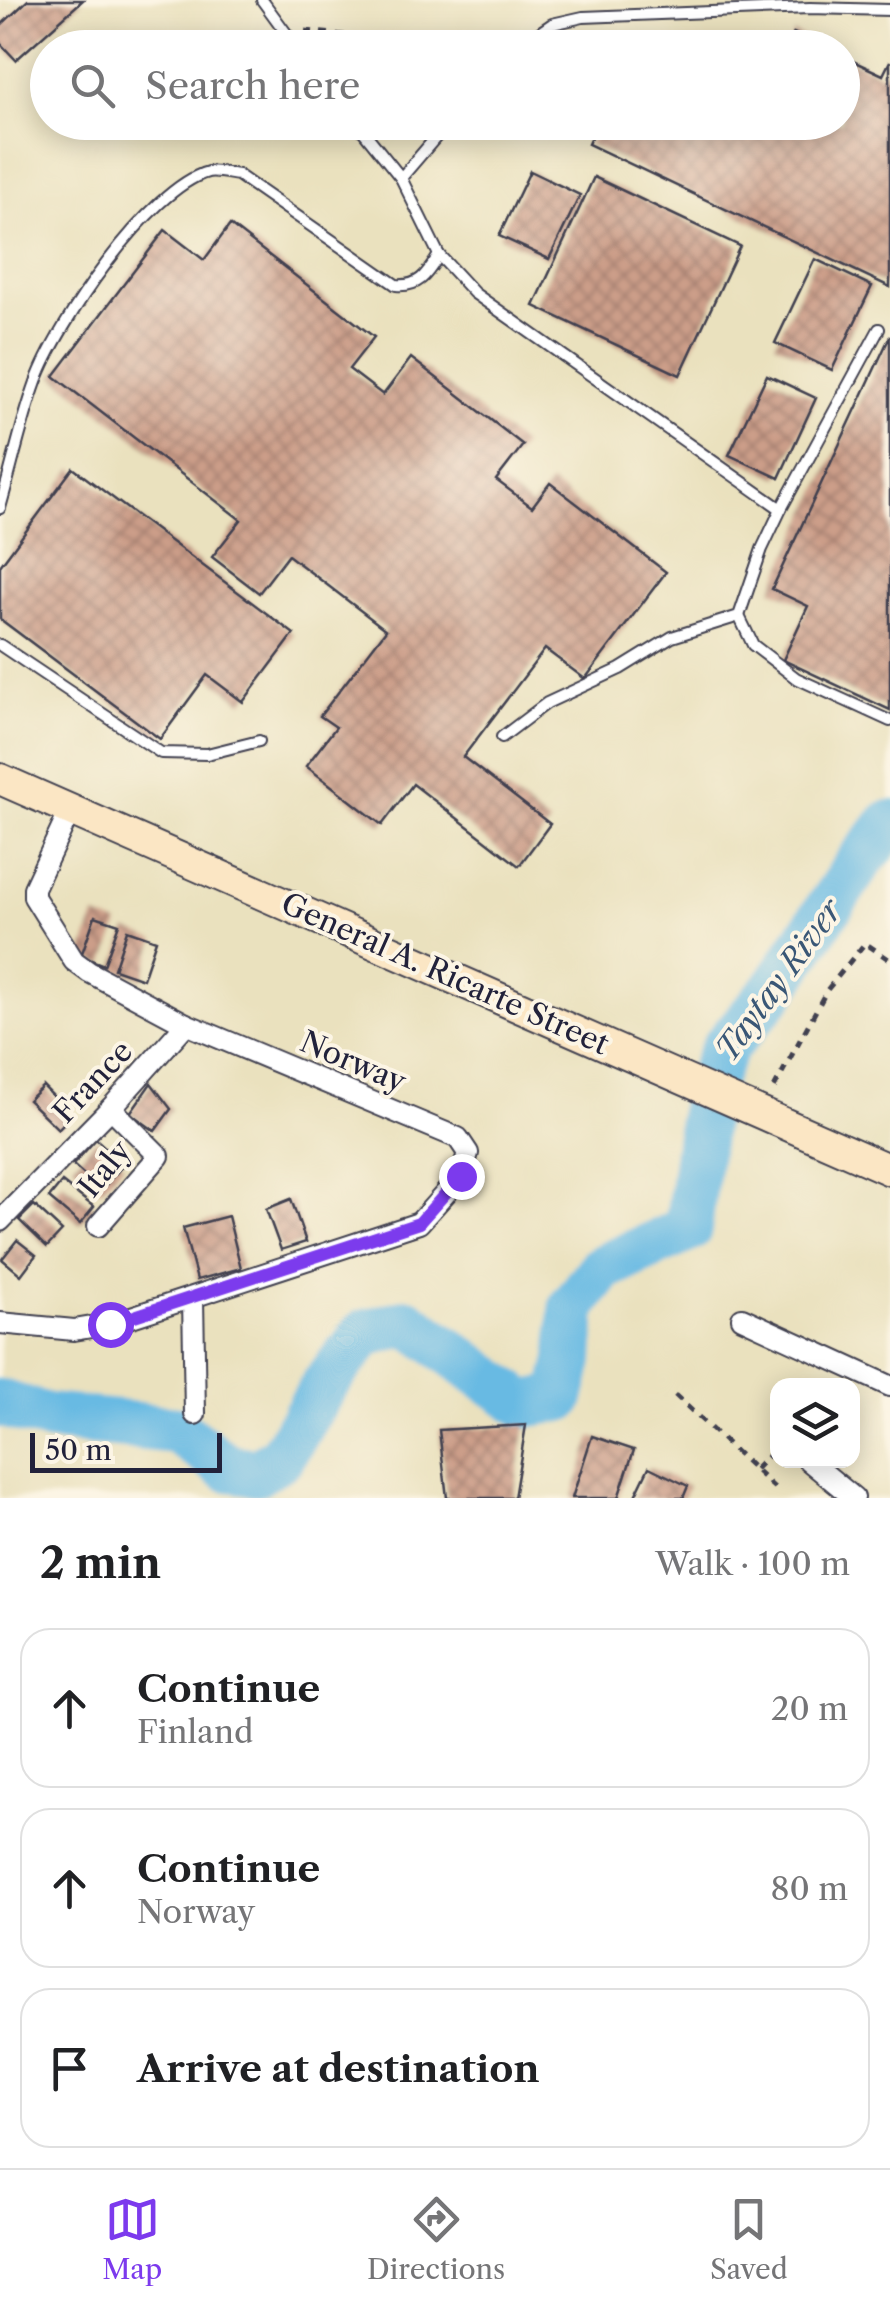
<!DOCTYPE html>
<meta charset="utf-8">
<style>
:root{--surface:#fff;--page:#f2f2f2;--text:#202124;--muted:#757577;--line:#e0e0e0;--accent:#7c3aed}
body{margin:0;font-family:"Libre Caslon Text",serif;background:var(--page);color:var(--text)}
.controls{position:absolute;right:30px;bottom:30px;display:grid;overflow:hidden;border-radius:20px;box-shadow:0 5px 25px #0003}
.controls button{width:90px;height:90px;display:grid;place-items:center;padding:0;border:0;border-bottom:2px solid var(--line);background:var(--surface);color:var(--text);font:50px sans-serif}
.scale{position:absolute;left:30px;bottom:25px;width:192px;box-sizing:border-box;padding-left:10px;border:5px solid #22223b;border-top:0;font-size:28px;line-height:35px;white-space:nowrap;color:#22223b;-webkit-text-stroke:8px #fcf5e5;paint-order:stroke}
.stop{position:absolute;width:30px;height:30px;margin:-22px;border:8px solid #7c3aed;border-radius:50%;background:#fff}
.stop.end{background:#7c3aed;border-color:#fff;box-shadow:0 2px 10px #0008}
.list{margin:0;padding:0;list-style:none}
h2{display:flex;justify-content:space-between;align-items:center;height:130px;margin:0;padding:0 40px;font-size:42px}
h2 small{font-size:32px;font-weight:400;color:var(--muted)}
.list li{display:grid;grid-template-columns:65px 1fr auto;gap:30px;align-items:center;box-sizing:border-box;height:160px;margin:0 20px 20px;padding:0 20px;border:2px solid var(--line);border-radius:30px}
.list b{display:block;font-size:38px;white-space:nowrap}
.list p{margin:0;font-size:32px;white-space:nowrap;color:var(--muted)}
.list em{font-size:32px;font-style:normal;color:var(--muted)}
.icon{flex:none;width:55px;height:55px;fill:none;stroke:currentColor;stroke-width:2;stroke-linecap:round;stroke-linejoin:round}
.map{position:relative;flex:none;width:890px;height:1498px;overflow:hidden}
.search{position:absolute;background:var(--surface);box-shadow:0 5px 25px #0003;left:30px;right:30px;top:30px;height:110px;display:flex;align-items:center;gap:25px;box-sizing:border-box;padding:0 35px;border-radius:55px;color:var(--muted);font-size:38px}
.sheet{height:670px;background:var(--surface)}
nav{display:flex;justify-content:space-around;align-items:center;box-sizing:border-box;height:140px;border-top:2px solid var(--line);background:var(--surface);font-size:28px;color:var(--muted)}
nav a{display:grid;justify-items:center;gap:5px}
nav .on{color:var(--accent)}
.map>svg:first-child{display:block}
</style>
<div class="map">
<svg width="890" height="1498" viewBox="0 0 890 1498">
<defs>
<pattern id="building-cross-hatch" width="8" height="8" patternUnits="userSpaceOnUse" patternTransform="scale(2.5)"><rect width="8" height="8" fill="#cc9e89"/><path d="M0 0l8 8M0 8l8-8" fill="none" stroke="#a58071"/></pattern>
</defs>
<rect width="100%" height="100%" fill="#fcf5e5"/>
<filter id="ink" filterUnits="userSpaceOnUse"><feTurbulence type="fractalNoise" baseFrequency=".01" numOctaves="2"/><feDisplacementMap in="SourceGraphic" scale="20" xChannelSelector="R" yChannelSelector="G"/><feConvolveMatrix kernelMatrix="1 2 1 2 8 2 1 2 1" color-interpolation-filters="sRGB"/></filter>
<filter id="wash" filterUnits="userSpaceOnUse"><feTurbulence type="fractalNoise" baseFrequency=".0048" numOctaves="4" result="noise"/><feDisplacementMap in="SourceGraphic" scale="40" xChannelSelector="R" yChannelSelector="G"/><feGaussianBlur stdDeviation="2.25" result="paint"/><feColorMatrix in="noise" values="0 0 0 0 0 0 0 0 0 0 0 0 0 0 0 0 0 1.4 0 .05"/><feComposite in="paint" operator="in"/></filter>
<g filter="url(#wash)">
<rect width="100%" height="100%" fill="#eae1be"/>
<g fill="none" stroke-linecap="round" stroke-linejoin="round">
<path stroke="#67bae3" stroke-width="48" d="M0,1403L47,1417L177,1430L228,1468L257,1472L281,1457L324,1385L365,1333L408,1322L524,1404L561,1398L570,1360L573,1307L602,1268L688,1229L706,1089L725,1047L774,990L859,862L890,824"/>
</g>
<g id="blocks">
<g fill="url(#building-cross-hatch)">
<path d="M28,0H83L16,60L0,43V26Z"/>
<path d="M794,33L824,48H787Z"/>
<path d="M842,56L883,75L890,61V287L588,144L598,122H842Z"/>
<path d="M530,171L580,195L549,259L499,236Z"/>
<path d="M594,177L740,246L680,375L534,306Z"/>
<path d="M230,225L374,337L349,369L383,395L411,358L523,445L496,480L532,507L550,483L666,572L585,679L545,649L463,757L550,824L519,866L413,784L382,825L306,766L336,727L320,716L386,630L288,555L259,593L212,557L241,520L54,376L165,230L204,260Z"/>
<path d="M815,259L872,286L832,370L775,343Z"/>
<path d="M890,336V710L783,660L808,606L772,589Z"/>
<path d="M767,375L816,398L779,478L729,455Z"/>
<path d="M73,468L294,634L243,702L207,675L160,739L0,619V566Z"/>
<path d="M95,916L119,924L104,965L81,956Z"/>
<path d="M127,930L156,940L143,979L114,969Z"/>
<path d="M151,1083L171,1109L155,1131L130,1113Z"/>
<path d="M43,1086L72,1115L58,1129L28,1100Z"/>
<path d="M96,1139L124,1164L101,1190L73,1165Z"/>
<path d="M62,1182L94,1207L80,1224L49,1198Z"/>
<path d="M291,1199L306,1242L281,1250L266,1209Z"/>
<path d="M34,1205L62,1231L47,1247L19,1220Z"/>
<path d="M228,1216L241,1268L197,1280L183,1228Z"/>
<path d="M17,1240L36,1255L21,1275L2,1259Z"/>
<path d="M526,1425L514,1498H447L439,1430Z"/>
<path d="M592,1436L634,1450L618,1498H572Z"/>
<path d="M649,1467L688,1486L683,1498H634Z"/>
</g>
</g>
</g>
<g filter="url(#ink)">
<use href="#blocks" fill-opacity="0" stroke="#403f4f" stroke-width="2.5"/>
<g fill="none" stroke-linecap="round" stroke-linejoin="round">
<g stroke="#403f4f" stroke-width="14">
<g id="lane">
<path d="M262,0L297,48"/>
<path d="M517,48L552,24L583,17L810,8L890,10"/>
<path d="M356,122L401,178L439,255L474,293L781,509"/>
<path d="M401,178L449,122"/>
<path d="M0,508C12,467 21,423 36,382C56,326 149,188 208,172C216,170 229,174 238,175L396,285C420,287 427,274 439,255"/>
<path d="M739,616L753,645L796,678L890,721"/>
<path d="M0,645L161,753L207,754L259,741"/>
<path d="M502,737L547,703L620,669L672,637L739,616L762,549L781,509L879,329"/>
</g>
</g>
<g stroke="#403f4f" stroke-width="24">
<g id="street">
<path d="M0,1221L111,1108L186,1024"/>
<path d="M98,1226L159,1156L111,1108"/>
<path d="M193,1298L195,1414"/>
<path d="M742,1318L890,1386"/>
<path d="M0,1323L74,1330L110,1324L419,1223L461,1176L468,1153L458,1138L186,1024L89,972L74,961L34,897V888L71,809"/>
<path d="M808,1460L854,1498"/>
</g>
</g>
<g stroke="#403f4f" stroke-width="34">
<path id="secondary" d="M0,779L890,1170"/>
</g>
<g stroke="#403f4f" stroke-width="5" stroke-dasharray="8 8" stroke-linecap="butt">
<path d="M305,31L468,48"/>
<path d="M774,1088L827,990L865,943L890,960"/>
<path d="M675,1395L780,1493"/>
<path d="M755,1469L778,1446"/>
</g>
<use href="#lane" stroke="#fff" stroke-width="10"/>
<use href="#street" stroke="#fff" stroke-width="20"/>
<use href="#secondary" stroke="#fbe6c4" stroke-width="30"/>
</g>
</g>
<g fill="none" stroke-linecap="round" stroke-linejoin="round" filter="url(#ink)">
<path stroke="#7c3aed" stroke-width="12" d="M110,1324L419,1223L461,1176"/>
</g>
<g text-anchor="middle" stroke-width="8" stroke-linejoin="round" paint-order="stroke">
<g font-size="30" fill="#22223b" stroke="#fcf5e5">
<text transform="translate(445 974) rotate(24)" y="10">General A. Ricarte Street</text>
<text transform="translate(353 1062) rotate(23)" y="10">Norway</text>
<text transform="translate(93 1082) rotate(-47)" y="10">France</text>
<text transform="translate(105 1169) rotate(-51)" y="10">Italy</text>
</g>
<g font-size="32" font-style="italic" fill="#3a5776" stroke="#fcf5e5">
<text transform="translate(779 980) rotate(-54)" y="11">Taytay River</text>
</g>
</g>
</svg>
<div class="controls">
<button><svg class="icon" aria-label="layers" viewBox="0 0 24 24"><path d="M12 4l9 5-9 5-9-5zM3 14l9 5 9-5"/></svg></button>
</div>
<div class="scale">50 m</div>
<div class="stop" style="left:110px;top:1324px"></div>
<div class="stop end" style="left:461px;top:1176px"></div>
<div class="search"><svg class="icon" aria-label="search" viewBox="0 0 24 24"><circle cx="10" cy="10" r="6"/><path d="M15 15l6 6"/></svg>Search here</div>
</div>
<section class="sheet">
<h2>2 min<small>Walk · 100 m</small></h2>
<ul class="list">
<li><svg class="icon" aria-label="ahead" viewBox="0 0 24 24"><path d="M12 20V5M6 11l6-6 6 6"/></svg><div><b>Continue</b><p>Finland</p></div><em>20 m</em></li>
<li><svg class="icon" aria-label="ahead" viewBox="0 0 24 24"><path d="M12 20V5M6 11l6-6 6 6"/></svg><div><b>Continue</b><p>Norway</p></div><em>80 m</em></li>
<li><svg class="icon" aria-label="arrive" viewBox="0 0 24 24"><path d="M6 21V4h12l-3 4 3 4H6"/></svg><div><b>Arrive at destination</b></div></li>
</ul>
</section>
<nav>
<a class="on"><svg class="icon" aria-label="map" viewBox="0 0 24 24"><path d="M3 6l6-2 6 2 6-2v14l-6 2-6-2-6 2zM9 4v14M15 6v14"/></svg>Map</a>
<a><svg class="icon" aria-label="directions" viewBox="0 0 24 24"><path d="M12 3l9 9-9 9-9-9zM9 14v-3h6M13 9l2 2-2 2"/></svg>Directions</a>
<a><svg class="icon" aria-label="saved" viewBox="0 0 24 24"><path d="M7 4h10v16l-5-4-5 4z"/></svg>Saved</a>
</nav>
